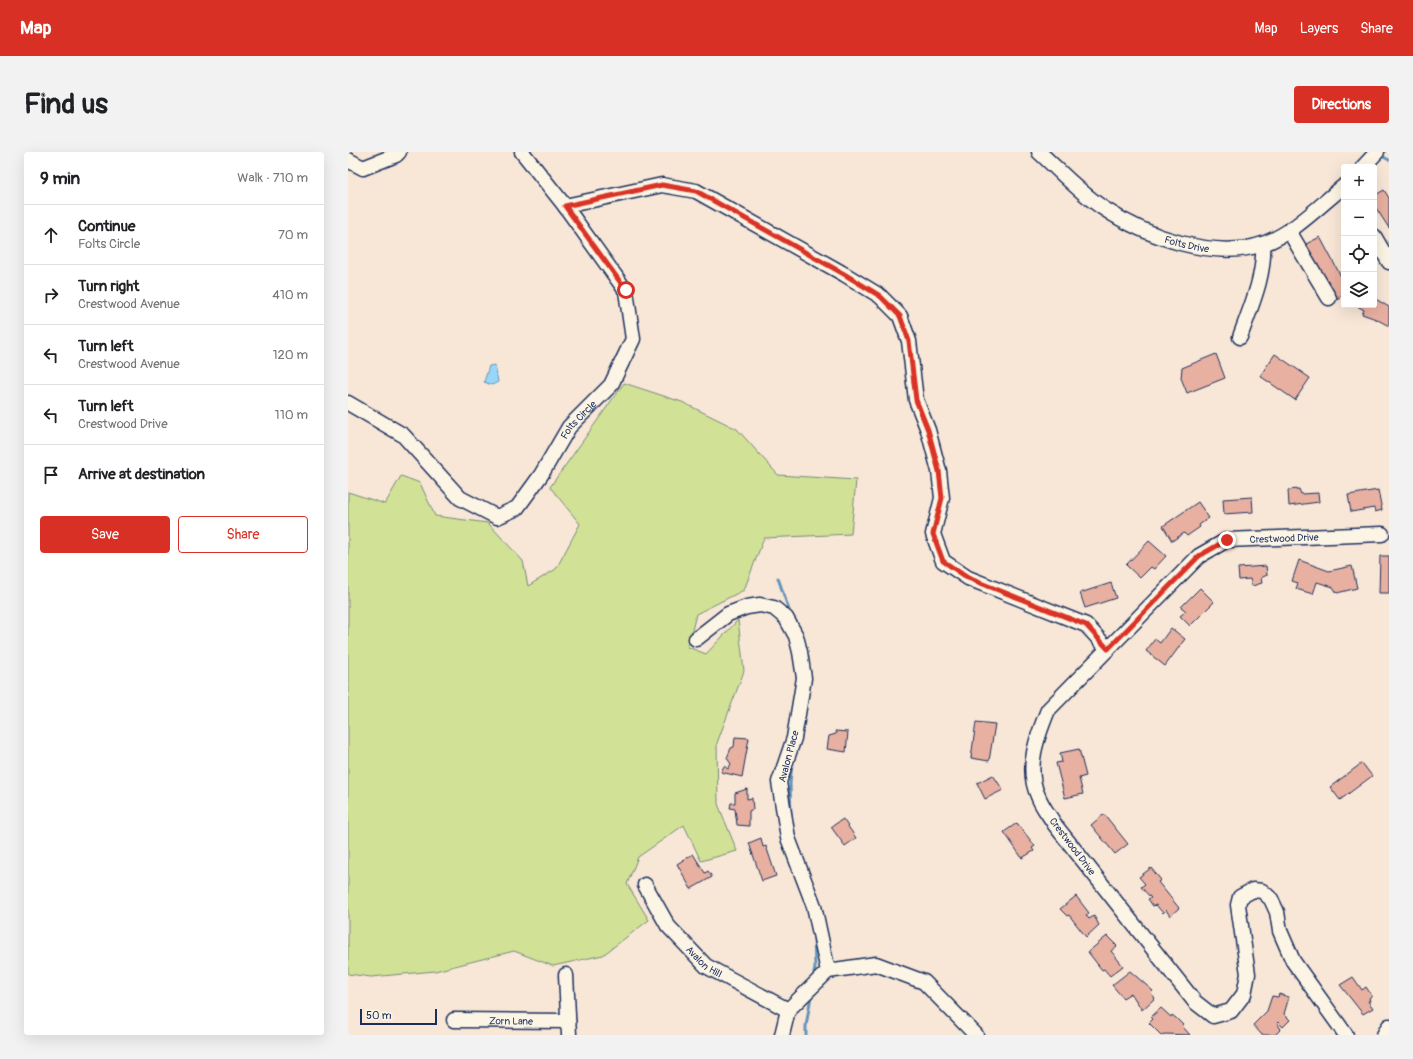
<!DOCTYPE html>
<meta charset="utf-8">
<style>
:root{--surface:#fff;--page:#f2f2f2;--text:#202124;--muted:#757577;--line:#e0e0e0;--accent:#d93025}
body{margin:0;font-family:Pangolin,sans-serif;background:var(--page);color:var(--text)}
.controls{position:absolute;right:12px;top:12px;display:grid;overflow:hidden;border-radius:4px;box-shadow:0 4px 16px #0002}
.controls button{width:36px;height:36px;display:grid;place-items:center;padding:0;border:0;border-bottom:1px solid var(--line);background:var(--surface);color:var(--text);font:20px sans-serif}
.scale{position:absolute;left:12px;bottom:10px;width:77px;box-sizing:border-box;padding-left:4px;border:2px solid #1b2f5e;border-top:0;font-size:11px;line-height:14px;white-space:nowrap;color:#1b2f5e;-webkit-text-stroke:3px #fcf5e5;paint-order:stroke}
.stop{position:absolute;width:12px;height:12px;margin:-9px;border:3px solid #d93025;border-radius:50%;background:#fff}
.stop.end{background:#d93025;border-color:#fff;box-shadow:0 1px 4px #0008}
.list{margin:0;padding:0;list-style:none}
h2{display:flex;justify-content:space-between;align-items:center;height:52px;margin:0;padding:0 16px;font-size:17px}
h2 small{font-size:13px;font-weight:400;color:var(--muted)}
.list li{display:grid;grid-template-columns:26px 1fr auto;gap:12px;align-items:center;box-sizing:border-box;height:60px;padding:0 16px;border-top:1px solid var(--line)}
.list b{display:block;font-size:15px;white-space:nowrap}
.list p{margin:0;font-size:13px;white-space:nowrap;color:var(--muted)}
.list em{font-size:13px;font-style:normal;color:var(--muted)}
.actions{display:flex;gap:8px;padding:12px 16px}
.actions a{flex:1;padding:9px 0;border:1px solid var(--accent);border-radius:4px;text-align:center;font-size:14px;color:var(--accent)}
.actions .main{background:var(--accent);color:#fff}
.icon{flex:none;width:22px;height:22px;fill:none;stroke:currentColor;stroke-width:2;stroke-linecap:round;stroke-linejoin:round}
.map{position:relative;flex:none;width:1041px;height:883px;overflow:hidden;border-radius:4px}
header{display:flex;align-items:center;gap:24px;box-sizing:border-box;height:56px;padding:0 20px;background:var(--accent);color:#fff}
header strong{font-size:19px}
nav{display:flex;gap:22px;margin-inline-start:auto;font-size:14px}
.intro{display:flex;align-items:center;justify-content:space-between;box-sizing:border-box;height:96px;padding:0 24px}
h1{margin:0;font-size:28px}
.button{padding:10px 18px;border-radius:4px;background:var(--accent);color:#fff;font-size:14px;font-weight:700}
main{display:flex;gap:24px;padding:0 24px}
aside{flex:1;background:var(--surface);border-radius:4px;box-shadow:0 4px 16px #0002}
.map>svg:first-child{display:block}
</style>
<header>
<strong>Map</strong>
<nav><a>Map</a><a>Layers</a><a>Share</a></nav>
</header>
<div class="intro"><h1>Find us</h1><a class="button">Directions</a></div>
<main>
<aside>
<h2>9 min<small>Walk · 710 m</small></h2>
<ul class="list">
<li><svg class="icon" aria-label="ahead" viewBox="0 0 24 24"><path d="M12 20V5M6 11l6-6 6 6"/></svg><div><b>Continue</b><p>Folts Circle</p></div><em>70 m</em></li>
<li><svg class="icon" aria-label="right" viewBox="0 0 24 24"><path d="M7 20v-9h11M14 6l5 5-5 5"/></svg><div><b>Turn right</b><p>Crestwood Avenue</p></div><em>410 m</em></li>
<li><svg class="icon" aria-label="left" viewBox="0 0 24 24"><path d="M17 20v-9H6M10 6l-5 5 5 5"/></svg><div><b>Turn left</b><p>Crestwood Avenue</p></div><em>120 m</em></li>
<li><svg class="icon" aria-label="left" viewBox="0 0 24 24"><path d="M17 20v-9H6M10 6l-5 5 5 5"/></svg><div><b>Turn left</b><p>Crestwood Drive</p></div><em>110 m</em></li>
<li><svg class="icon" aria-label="arrive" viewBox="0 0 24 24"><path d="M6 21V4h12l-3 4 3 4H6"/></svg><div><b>Arrive at destination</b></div></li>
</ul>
<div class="actions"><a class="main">Save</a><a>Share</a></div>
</aside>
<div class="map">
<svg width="1041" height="883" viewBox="0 0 1041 883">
<rect width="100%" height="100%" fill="#f8e7d7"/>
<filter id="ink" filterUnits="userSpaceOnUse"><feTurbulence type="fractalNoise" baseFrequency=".025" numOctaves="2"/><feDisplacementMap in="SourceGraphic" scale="8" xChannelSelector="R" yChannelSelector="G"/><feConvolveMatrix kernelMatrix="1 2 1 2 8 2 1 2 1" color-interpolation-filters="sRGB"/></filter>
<g filter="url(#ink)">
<path fill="#d1e296" stroke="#76887a" d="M276,231L334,250L389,277L430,323L508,328L503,382L416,386L396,438L348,462L340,495L358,502L390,468L396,519L369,591L370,652L389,699L353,709L336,673L290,705L279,732L301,768L255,803L205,814L166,799L87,819L23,825L0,822V340L37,352L53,324L72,331L87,364L140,371L175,409L180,434L208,417L232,372L202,335Z"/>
<path fill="#97d8f9" stroke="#6594bb" d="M147,213L150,230L144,233L136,230L141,214Z"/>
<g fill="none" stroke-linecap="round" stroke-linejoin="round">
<g stroke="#6594bb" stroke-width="3">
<path d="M1032,3L1041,8"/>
<path d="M430,426L443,464"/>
<path d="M443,666L442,631L444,611"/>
<path d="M465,826L467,816L466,784"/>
<path d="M458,883V874L463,844"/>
</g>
</g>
<g fill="#e8b0a0" stroke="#1b2f5e">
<path d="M1036,38L1041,46V76L1026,53V44Z"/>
<path d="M972,85L996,130V142L990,145L992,147L989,148L958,92Z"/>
<path d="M1026,146L1041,155V174L1028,167L1014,162L1016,158L1009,154L1026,153Z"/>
<path d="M868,202L877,226L839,241L833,226L834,216Z"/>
<path d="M927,202L962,226L947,248L912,224Z"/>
<path d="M951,337L953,342L970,341L971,350L941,354L940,338Z"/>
<path d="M1030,338L1034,358L1027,360L1026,356L1003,360L1000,343Z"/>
<path d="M904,345L905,360L876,362L875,347Z"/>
<path d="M850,350L861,366L851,373L852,375L839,384L836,381L824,389L815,374Z"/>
<path d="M801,389L818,404L806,417L803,415L792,426L778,413Z"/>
<path d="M1032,404H1041V441H1031Z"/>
<path d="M951,408L981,419L1004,414L1009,436L989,441L985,435L969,430L965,442L948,437L950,431L944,429Z"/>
<path d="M918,414L919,423L913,426L914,431L904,434L902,427L891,428L890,416Z"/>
<path d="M763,431L768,446L737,456L732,441Z"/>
<path d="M852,436L866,450L842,474L832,464L838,459L833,455Z"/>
<path d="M823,476L837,487L817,514L798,499L807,487L812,491Z"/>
<path d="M628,570L647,572L641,609L623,606Z"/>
<path d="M487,579L500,580L498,600L479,597L481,584L488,582Z"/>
<path d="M387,585L401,586L394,625L373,620L376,614L380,617L383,612L379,606L383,596L386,595Z"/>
<path d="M731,597L738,624L731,626L735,642L717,646L708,611L714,610L712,601Z"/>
<path d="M1014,611L1024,624L992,648L982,635Z"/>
<path d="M645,623L655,638L637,647L629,631Z"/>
<path d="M399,637V647L404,646L405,657L401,659V674L389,673L387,657L382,656L383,651H387V641Z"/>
<path d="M756,662L780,692L767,702L743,673Z"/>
<path d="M495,667L508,686L497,694L483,675Z"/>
<path d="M669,671L687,694L684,696L686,699L674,706L656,680Z"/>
<path d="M413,686L415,695L418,694L428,724L414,729L401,691Z"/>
<path d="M345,702L357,721L360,719L364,725L343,737L329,712Z"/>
<path d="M803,716L813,728L810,730L831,756L822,764L818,758L815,761L808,753L805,754L800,747L803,746L793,735L797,732L791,725Z"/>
<path d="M728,744L741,761L738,763L741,767L746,764L751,773L738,785L721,763L719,764L712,757Z"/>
<path d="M759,784L769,794L763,799L775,814L762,824L756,817L754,818L740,800Z"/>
<path d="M782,819L805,839L803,841L807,846L794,858L783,841L775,846L764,833Z"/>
<path d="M1005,825L1014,838L1018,835L1024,844L1021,846L1022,849H1020L1025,856L1015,862L992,833Z"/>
<path d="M931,842L941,845L936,862L942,868L935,875L930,870L929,871L933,877L927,883H914L905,873L919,859L924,844L930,845Z"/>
<path d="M813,856L823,865L824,863L828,866L836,874L835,875L842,883L817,882L813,883L801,871L805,867L803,865Z"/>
</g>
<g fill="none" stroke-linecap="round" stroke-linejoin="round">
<g stroke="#1b2f5e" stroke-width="17">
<g id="minor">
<path id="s1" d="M691,0C712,19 731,40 755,56C797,84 865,109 915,92C946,81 971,54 996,34"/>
<path d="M0,8L15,16L48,3L51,0"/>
<path d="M1015,15L1029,0"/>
<path d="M217,54L314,33L348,39L496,122L532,144L552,164L561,189L568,248L580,278L591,319L594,346L585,382L595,409L620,426L738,473L760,497"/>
<path d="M941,79L981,146"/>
<path d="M1026,84L1041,110"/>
<path d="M892,185C903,154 917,124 915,92"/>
<path id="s2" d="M0,251L55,283L112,346L149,365L169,356L193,323L221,275L263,233L285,187L278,139L217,54L174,0"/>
<path d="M348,487L380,462L399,455L412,453L426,456L438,466L448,484L452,500L456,526L446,586L431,630L440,686L466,754L480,819"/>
<path id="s3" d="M297,733L320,774L358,814L440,858"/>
<path d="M218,823L221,883"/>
<path id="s4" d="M106,868L220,869"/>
<path d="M434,883L440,858L480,819L528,812L576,830L628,883"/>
<path id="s5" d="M998,883L945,809L932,779L929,760L923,747L914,739L905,738L892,745L890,753L900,822L896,842L883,859L865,864L847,850L707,673C702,664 694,655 690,644C677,616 689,585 700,558L851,404L879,388L1034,382"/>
<path d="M1036,883L1041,874"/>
</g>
</g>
<use href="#minor" stroke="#fcf5e5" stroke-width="14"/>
</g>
</g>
<g fill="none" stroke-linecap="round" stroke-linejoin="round" filter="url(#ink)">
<path stroke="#d93025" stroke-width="5" d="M278,138L217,54L314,33L348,39L496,122L532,144L552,164L561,189L568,248L580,278L591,319L594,346L585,382L595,409L620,426L738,473L760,497L851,404L879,388"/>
</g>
<g text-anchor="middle" stroke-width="3" stroke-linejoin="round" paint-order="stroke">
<g font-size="10" fill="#1b2f5e" stroke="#fcf5e5">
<text dy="4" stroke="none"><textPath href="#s1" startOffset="177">Folts Drive</textPath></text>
<text dy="4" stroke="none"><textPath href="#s2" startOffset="320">Folts Circle</textPath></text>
<text dy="4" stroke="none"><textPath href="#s5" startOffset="1008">Crestwood Drive</textPath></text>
<text transform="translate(440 604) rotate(-75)" y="4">Avalon Place</text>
<text transform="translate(725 694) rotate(53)" y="4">Crestwood Drive</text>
<text dy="4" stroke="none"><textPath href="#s3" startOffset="98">Avalon Hill</textPath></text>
<text dy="4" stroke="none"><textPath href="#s4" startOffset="57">Zorn Lane</textPath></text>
</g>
</g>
</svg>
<div class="controls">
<button>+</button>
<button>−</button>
<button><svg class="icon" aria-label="locate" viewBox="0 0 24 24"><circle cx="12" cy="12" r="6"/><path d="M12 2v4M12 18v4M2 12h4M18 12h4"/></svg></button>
<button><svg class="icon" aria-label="layers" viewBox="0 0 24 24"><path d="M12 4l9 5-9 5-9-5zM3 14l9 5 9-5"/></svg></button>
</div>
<div class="scale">50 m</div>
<div class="stop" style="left:278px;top:138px"></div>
<div class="stop end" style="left:879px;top:388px"></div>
</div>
</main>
